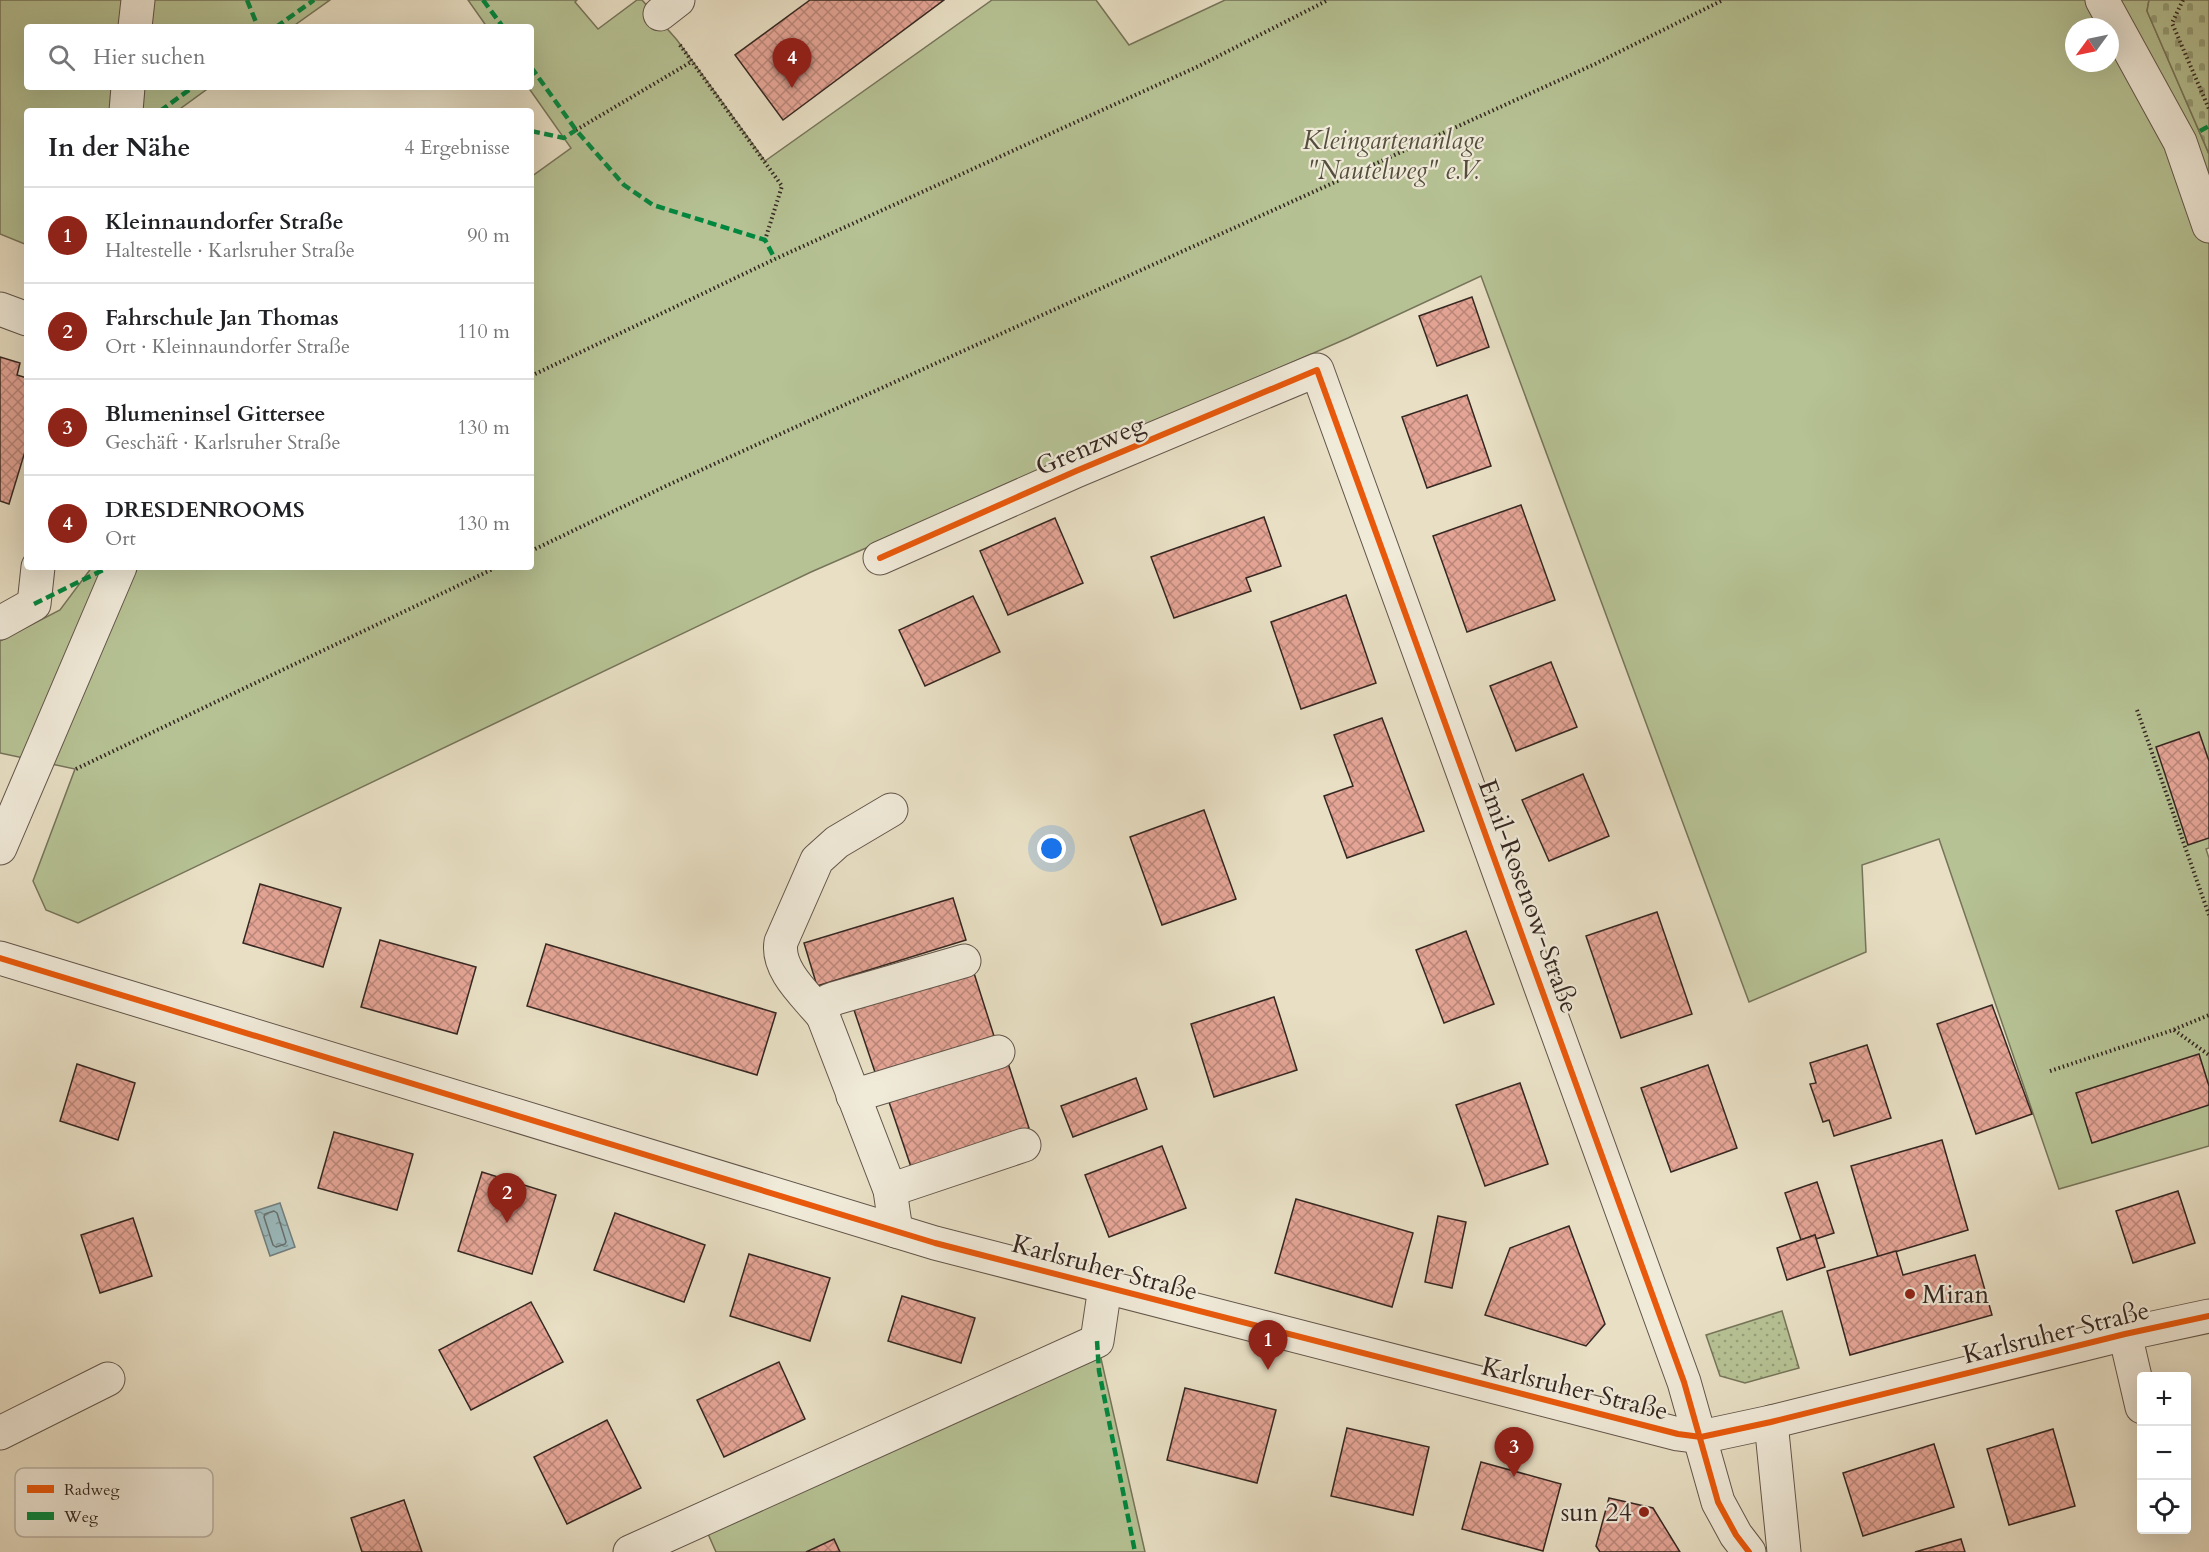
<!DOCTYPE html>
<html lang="de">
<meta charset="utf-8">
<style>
:root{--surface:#fff;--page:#f2f2f2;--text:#202124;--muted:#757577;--line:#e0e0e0;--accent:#8f2418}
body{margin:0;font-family:Cardo,serif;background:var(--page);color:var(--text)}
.controls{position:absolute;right:18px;bottom:18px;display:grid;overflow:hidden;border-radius:6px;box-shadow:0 6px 24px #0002}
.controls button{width:54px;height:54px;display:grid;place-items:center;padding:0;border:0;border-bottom:2px solid var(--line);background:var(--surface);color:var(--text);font:30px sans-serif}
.compass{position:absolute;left:2065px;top:18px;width:54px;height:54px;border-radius:50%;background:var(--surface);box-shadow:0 6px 24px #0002;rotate:237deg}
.you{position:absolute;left:1052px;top:849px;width:21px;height:21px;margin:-15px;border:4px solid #fff;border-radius:50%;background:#1a73e8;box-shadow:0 0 0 9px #1a73e833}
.badge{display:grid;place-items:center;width:39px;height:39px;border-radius:50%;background:var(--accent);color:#fff;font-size:20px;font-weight:700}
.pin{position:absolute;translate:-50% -50px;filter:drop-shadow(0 2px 3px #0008)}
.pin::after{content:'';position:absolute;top:32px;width:21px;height:18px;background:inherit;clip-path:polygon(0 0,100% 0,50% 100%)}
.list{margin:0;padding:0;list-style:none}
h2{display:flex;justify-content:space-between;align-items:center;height:78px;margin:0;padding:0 24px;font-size:26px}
h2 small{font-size:20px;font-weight:400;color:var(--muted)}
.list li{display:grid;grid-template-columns:39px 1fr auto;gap:18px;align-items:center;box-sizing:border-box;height:96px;padding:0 24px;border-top:2px solid var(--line)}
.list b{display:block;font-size:22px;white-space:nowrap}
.list p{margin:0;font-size:20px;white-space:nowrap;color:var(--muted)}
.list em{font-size:20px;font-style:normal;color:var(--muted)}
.icon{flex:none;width:33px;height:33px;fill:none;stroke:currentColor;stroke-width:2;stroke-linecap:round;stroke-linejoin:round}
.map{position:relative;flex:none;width:2209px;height:1552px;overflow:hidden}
.search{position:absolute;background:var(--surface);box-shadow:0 6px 24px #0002;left:24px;top:24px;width:510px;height:66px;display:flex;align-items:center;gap:15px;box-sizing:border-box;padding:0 21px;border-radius:6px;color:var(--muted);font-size:22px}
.panel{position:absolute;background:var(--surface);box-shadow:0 6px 24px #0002;left:24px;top:108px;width:510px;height:462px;border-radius:6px}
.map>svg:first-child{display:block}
</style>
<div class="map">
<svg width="2209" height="1552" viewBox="0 0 2209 1552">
<defs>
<pattern id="cemetery-stones" width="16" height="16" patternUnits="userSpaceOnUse" patternTransform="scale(1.5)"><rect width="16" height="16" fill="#b6c294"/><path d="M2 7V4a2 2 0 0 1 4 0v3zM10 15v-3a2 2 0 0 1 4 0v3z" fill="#959e78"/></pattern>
<pattern id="park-dots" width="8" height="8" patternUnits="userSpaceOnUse" patternTransform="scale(1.5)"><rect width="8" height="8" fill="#b6c294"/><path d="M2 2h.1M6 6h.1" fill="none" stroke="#959e78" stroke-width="1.8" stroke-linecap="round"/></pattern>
<pattern id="water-ripples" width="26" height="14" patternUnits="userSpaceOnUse" patternTransform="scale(1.5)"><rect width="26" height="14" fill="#9bbabd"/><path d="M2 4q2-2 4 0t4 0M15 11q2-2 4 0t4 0" fill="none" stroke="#7f9799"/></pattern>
<pattern id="building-cross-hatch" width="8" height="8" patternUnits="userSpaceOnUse" patternTransform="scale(1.5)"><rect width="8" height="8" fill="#e5a596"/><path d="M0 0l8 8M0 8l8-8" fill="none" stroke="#ba867a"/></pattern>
</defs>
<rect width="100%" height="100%" fill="#e8dfc4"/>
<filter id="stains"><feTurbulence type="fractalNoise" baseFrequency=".00333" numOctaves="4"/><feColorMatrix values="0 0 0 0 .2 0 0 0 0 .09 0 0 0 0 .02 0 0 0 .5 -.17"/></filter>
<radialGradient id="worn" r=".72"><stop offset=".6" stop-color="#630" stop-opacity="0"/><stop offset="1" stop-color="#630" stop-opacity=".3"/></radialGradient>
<g fill="#b6c294" stroke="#76745a" stroke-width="1.5" fill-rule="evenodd">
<path d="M0,0H330L292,27H27V87H210L177,111H27V245L0,234Z"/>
<path d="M468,0H577L575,2L598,29L637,0H642L677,40L765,161L992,0H1096L1129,45L1225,0H2149L2147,11L2209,154V848L2206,849L2209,858V1146L2059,1189L1939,839L1862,865L1866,952L1749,1002L1481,276L1348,338L811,572L78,923L46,910L33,881L75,769L0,753V641L60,610L92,567H531V177L571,148L528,87H531V27H487ZM2074,27H2110V63H2074Z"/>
<path d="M1097,1341L1145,1552H716L701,1518Z"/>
</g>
<path fill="url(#cemetery-stones)" stroke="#76745a" stroke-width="1.5" d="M2149,0H2209V154L2147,11Z"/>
<path fill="url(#park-dots)" stroke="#76745a" stroke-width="1.5" d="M1782,1311L1799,1368L1745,1383L1720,1376L1706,1335Z"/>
<path fill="url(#water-ripples)" stroke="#727f7f" stroke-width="1.5" d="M280,1203L295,1247L270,1256L255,1211Z"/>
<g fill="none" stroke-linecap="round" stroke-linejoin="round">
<path stroke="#68706f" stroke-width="1.5" d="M274,1211L277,1213L286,1242L285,1244L276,1247L273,1245L264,1217L265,1214Z"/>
</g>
<g fill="url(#building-cross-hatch)" stroke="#352721" stroke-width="1.5">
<path d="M810,0H944L783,120L735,55Z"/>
<path d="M1472,297L1489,347L1437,366L1419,316Z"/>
<path d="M0,357L20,363L17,375L27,378V445L9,504L0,501Z"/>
<path d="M1467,395L1491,466L1427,488L1402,417Z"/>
<path d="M1521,505L1555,600L1467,632L1433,536Z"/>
<path d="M1264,517L1281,566L1246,578L1251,591L1174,618L1151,557Z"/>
<path d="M1055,518L1083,583L1008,615L980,551Z"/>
<path d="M1346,595L1376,683L1301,709L1271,622Z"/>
<path d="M973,596L1000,652L925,686L899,630Z"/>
<path d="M1551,662L1577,727L1516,751L1490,686Z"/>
<path d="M1382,718L1424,831L1347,858L1324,796L1353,786L1334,735Z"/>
<path d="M2199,732L2209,761V838L2188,845L2156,747Z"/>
<path d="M1583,774L1609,836L1549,861L1522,800Z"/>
<path d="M1204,810L1236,899L1162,925L1130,837Z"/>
<path d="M260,884L341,908L323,967L243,943Z"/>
<path d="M953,898L966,940L817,986L804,943Z"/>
<path d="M1657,912L1692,1014L1621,1038L1586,936Z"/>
<path d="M1466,931L1494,1004L1444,1023L1416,950Z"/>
<path d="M380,940L476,967L457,1034L361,1007Z"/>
<path d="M546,944L776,1013L757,1075L527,1006Z"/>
<path d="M973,970L994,1036L876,1075L854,1010Z"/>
<path d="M1274,997L1297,1070L1214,1097L1191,1024Z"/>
<path d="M1992,1005L2032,1114L1976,1134L1937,1024Z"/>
<path d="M1867,1045L1891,1118L1834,1136L1829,1120L1823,1122L1810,1084L1816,1083L1810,1063Z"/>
<path d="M2199,1054L2209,1086V1105L2092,1143L2076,1093Z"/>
<path d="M1008,1063L1029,1128L911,1167L889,1102Z"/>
<path d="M77,1064L135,1083L118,1140L60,1121Z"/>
<path d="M1708,1065L1737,1148L1671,1172L1641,1088Z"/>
<path d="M1136,1078L1147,1109L1073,1137L1061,1106Z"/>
<path d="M1520,1083L1548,1164L1485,1186L1456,1105Z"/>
<path d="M334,1132L413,1154L397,1210L318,1188Z"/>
<path d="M1942,1140L1968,1230L1878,1257L1851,1166Z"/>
<path d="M1162,1146L1186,1208L1109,1237L1085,1175Z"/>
<path d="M482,1172L556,1195L532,1274L458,1251Z"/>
<path d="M1817,1182L1834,1233L1816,1239L1815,1235L1801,1240L1785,1193Z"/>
<path d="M2178,1191L2195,1243L2133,1263L2116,1211Z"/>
<path d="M1296,1199L1413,1233L1392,1307L1275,1273Z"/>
<path d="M615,1213L705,1245L684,1302L594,1270Z"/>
<path d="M1438,1216L1466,1222L1452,1288L1425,1282Z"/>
<path d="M133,1218L152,1276L100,1293L81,1235Z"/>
<path d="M1569,1226L1605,1324L1586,1346L1485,1315L1510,1248Z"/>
<path d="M1815,1235L1825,1267L1787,1280L1777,1248Z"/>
<path d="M1896,1251L1903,1275L1975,1255L1992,1315L1850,1355L1827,1271Z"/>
<path d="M749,1254L830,1278L810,1341L730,1316Z"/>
<path d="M902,1296L975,1318L961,1363L888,1341Z"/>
<path d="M531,1302L563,1362L471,1410L439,1350Z"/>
<path d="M779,1362L805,1419L724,1457L697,1400Z"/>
<path d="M1185,1388L1276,1410L1257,1483L1167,1460Z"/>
<path d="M607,1420L641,1488L567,1524L534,1457Z"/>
<path d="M1347,1428L1429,1447L1413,1515L1331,1496Z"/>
<path d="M2053,1429L2075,1506L2009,1525L1987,1449Z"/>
<path d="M1934,1444L1954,1507L1863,1536L1843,1473Z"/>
<path d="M1481,1462L1561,1484L1543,1551L1462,1529Z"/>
<path d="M1609,1498L1653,1508L1680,1552H1600L1596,1546Z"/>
<path d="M404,1500L422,1552H362L351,1518Z"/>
<path d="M834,1539L840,1552H806Z"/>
<path d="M1961,1539L1965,1552H1915Z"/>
</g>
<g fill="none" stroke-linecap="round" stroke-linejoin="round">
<g stroke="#62554a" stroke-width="35">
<g id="minor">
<path d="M2102,0L2180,142L2209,226"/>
<path d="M660,14L678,0"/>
<path d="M135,27L138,0"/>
<path d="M126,111L128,87"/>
<path d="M0,309L27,319"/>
<path d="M880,558L1076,471L1317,370L1684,1382L1718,1502L1736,1535L1749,1552"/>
<path d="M0,623L34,604L38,567"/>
<path d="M0,848L120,567"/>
<path d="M0,958L935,1243L1678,1434L1701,1437L1771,1422L2125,1334L2209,1316"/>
<path d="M823,1016C807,996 776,970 781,942L817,860L837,842L891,810"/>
<path d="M853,1096L998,1052"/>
<path d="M890,1190L1024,1145"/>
<path d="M896,1231L890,1190L823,1016V1007L828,1001L836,998L964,961"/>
<path d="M2125,1334L2142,1407"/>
<path d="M1771,1422L1784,1552"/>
<path d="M0,1433L108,1379"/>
<path d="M630,1552L1097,1341L1105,1287"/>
</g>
</g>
<g stroke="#352721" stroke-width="4" stroke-dasharray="1.5 3" stroke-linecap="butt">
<path d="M2183,0L2172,23L2209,109"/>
<path d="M680,45L782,186L765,240"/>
<path d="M576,130L691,62"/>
<path d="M531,376L775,259L1199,66L1328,0"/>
<path d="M531,551L668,485L1595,64L1723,0"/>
<path d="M2137,710L2209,915"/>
<path d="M76,769L497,567"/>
<path d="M2174,1030L2209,1055"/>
<path d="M2050,1071L2173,1030L2209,1015"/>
</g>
<use href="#minor" stroke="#f0ead9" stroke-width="33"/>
<g stroke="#00873e" stroke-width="4.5" stroke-dasharray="9 4.5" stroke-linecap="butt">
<path d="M247,0L258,27"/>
<path d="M483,0L503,27"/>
<path d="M276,27L314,0"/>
<path d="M531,67L576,130L624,185L653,205L765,240L775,259"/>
<path d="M160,111L193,87"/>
<path d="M531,131L564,138L576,130"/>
<path d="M2200,131L2209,126"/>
<path d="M34,604L109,567"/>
<path d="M1097,1341L1099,1371L1135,1552"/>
</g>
<g stroke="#f0ead9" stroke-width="10">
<g id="cycleway">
<path d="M880,558L1076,471L1317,370L1684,1382L1718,1502L1736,1535L1749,1552"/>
<path d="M0,958L935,1243L1678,1434L1701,1437L1771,1422L2125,1334L2209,1316"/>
</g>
</g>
<use href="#cycleway" stroke="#e8590c" stroke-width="6"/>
</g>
<g fill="#8f2418" stroke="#f0ead9" stroke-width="2">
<circle cx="1910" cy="1294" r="6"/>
<circle cx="1644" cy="1512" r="6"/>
</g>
<g text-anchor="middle" stroke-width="4.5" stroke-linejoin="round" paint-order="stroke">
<g font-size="26" font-style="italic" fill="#554e3e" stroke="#f0ead9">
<text x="1393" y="149">Kleingartenanlage<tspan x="1393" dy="30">"Nautelweg" e.V.</tspan></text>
</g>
<g font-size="26" fill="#352721" stroke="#f0ead9">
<text transform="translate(1090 445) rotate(-23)" y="9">Grenzweg</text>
<text transform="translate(1529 896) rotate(70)" y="9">Emil-Rosenow-Straße</text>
<text transform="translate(1105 1267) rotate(15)" y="9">Karlsruher Straße</text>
<text transform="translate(2056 1332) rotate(-14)" y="9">Karlsruher Straße</text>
<text transform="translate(1575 1388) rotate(14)" y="9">Karlsruher Straße</text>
</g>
<g font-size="26" fill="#352721" stroke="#f0ead9" text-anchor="start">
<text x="1922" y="1303">Miran</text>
<text x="1632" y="1521" text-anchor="end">sun 24</text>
</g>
</g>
<rect x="15" y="1468" width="198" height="69" rx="9" fill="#f0ead9" stroke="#b8b0a2" stroke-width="1.5"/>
<rect x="27" y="1485" width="27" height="8" fill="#e8590c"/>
<rect x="27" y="1512" width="27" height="8" fill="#00873e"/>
<g font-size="16" fill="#352721">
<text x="64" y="1495">Radweg</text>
<text x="64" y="1522">Weg</text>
</g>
<rect width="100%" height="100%" filter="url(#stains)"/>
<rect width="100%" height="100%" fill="url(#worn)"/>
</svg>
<div class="controls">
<button>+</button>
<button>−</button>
<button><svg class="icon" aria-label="locate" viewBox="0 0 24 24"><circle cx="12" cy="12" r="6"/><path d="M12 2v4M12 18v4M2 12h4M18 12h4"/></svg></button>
</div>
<svg class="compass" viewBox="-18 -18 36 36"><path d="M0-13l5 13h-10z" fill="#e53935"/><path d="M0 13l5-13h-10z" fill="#757577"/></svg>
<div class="you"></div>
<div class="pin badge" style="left:1268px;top:1370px">1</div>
<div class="pin badge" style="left:507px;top:1223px">2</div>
<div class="pin badge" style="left:1514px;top:1477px">3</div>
<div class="pin badge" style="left:792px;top:88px">4</div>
<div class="search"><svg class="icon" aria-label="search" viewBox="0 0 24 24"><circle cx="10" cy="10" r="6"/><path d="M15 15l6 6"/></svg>Hier suchen</div>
<section class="panel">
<h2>In der Nähe<small>4 Ergebnisse</small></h2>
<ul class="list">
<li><span class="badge">1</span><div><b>Kleinnaundorfer Straße</b><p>Haltestelle · Karlsruher Straße</p></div><em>90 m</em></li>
<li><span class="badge">2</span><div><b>Fahrschule Jan Thomas</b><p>Ort · Kleinnaundorfer Straße</p></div><em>110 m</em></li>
<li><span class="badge">3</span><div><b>Blumeninsel Gittersee</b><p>Geschäft · Karlsruher Straße</p></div><em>130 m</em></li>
<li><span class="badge">4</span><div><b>DRESDENROOMS</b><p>Ort</p></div><em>130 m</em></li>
</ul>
</section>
</div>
